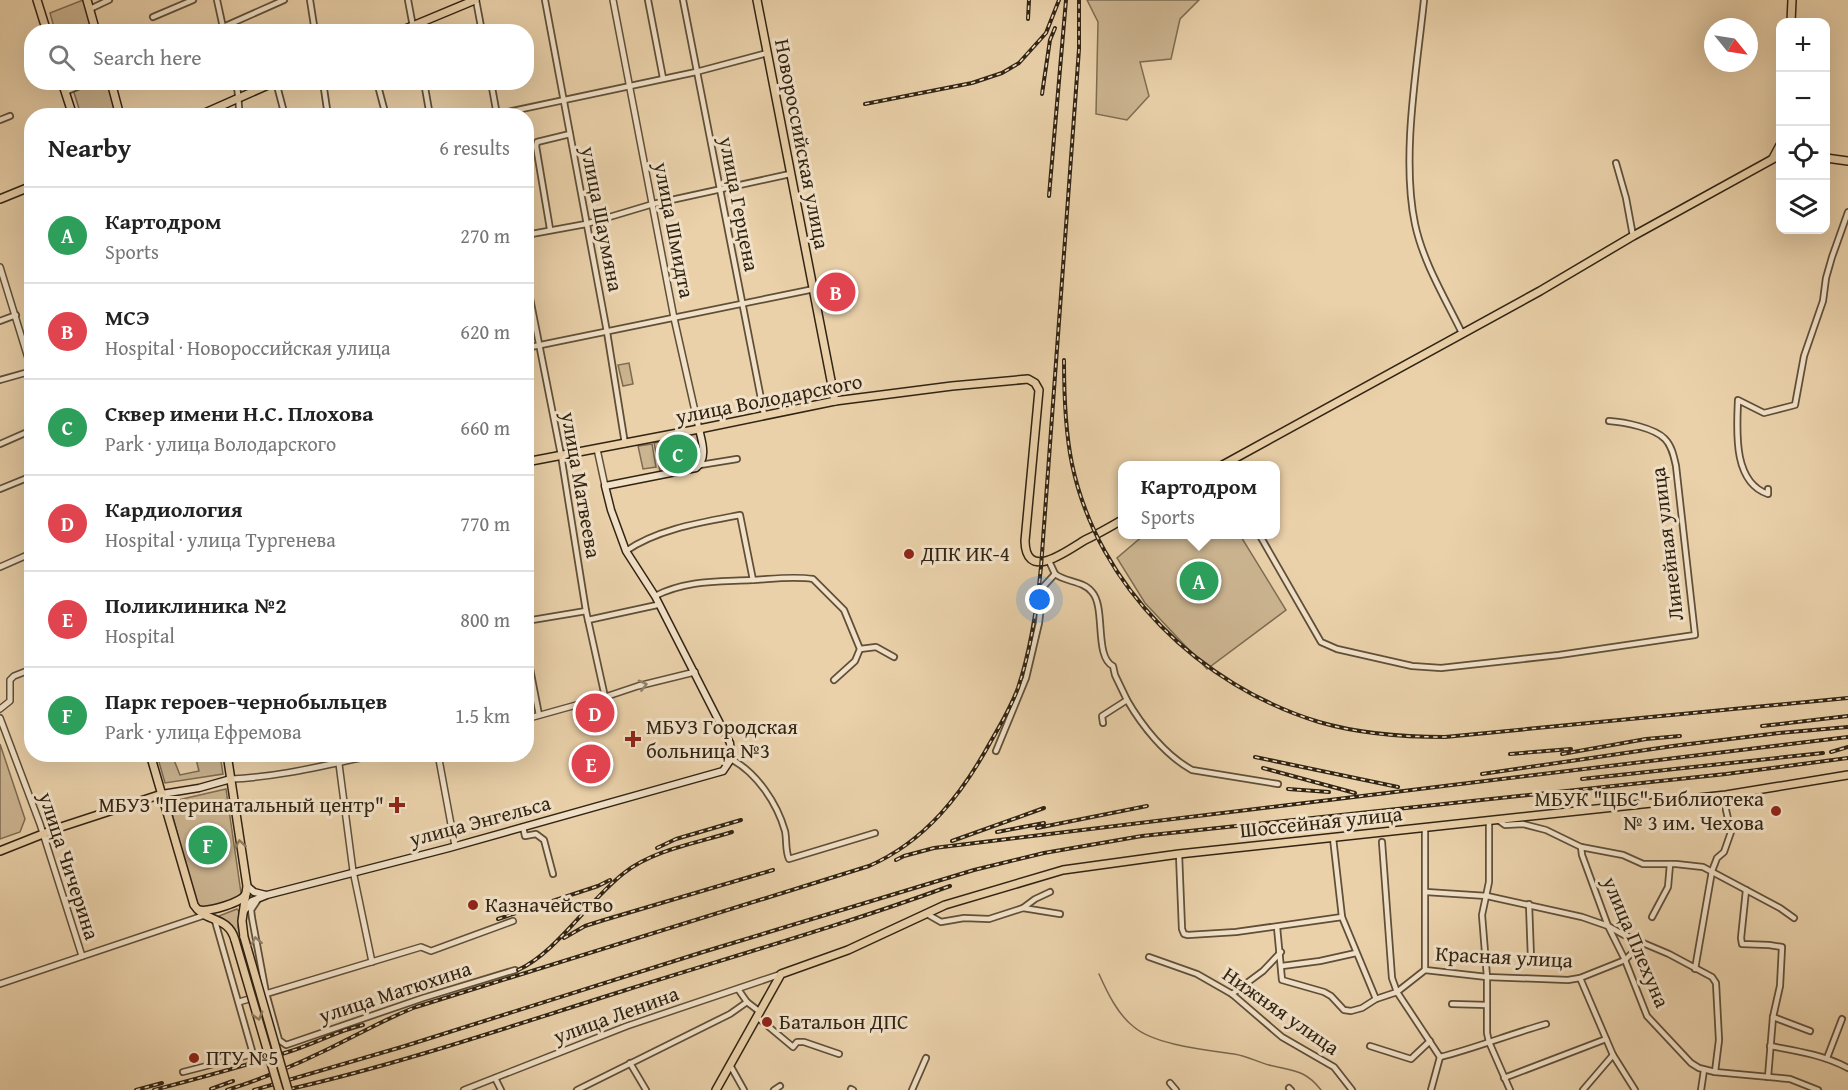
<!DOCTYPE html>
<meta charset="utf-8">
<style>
:root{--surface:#fff;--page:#f6f6f6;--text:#222;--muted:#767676;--line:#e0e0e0;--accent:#8f2418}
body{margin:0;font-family:"Gentium Book Plus",serif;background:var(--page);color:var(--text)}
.controls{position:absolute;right:18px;top:18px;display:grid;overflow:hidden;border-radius:12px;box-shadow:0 6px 24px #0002}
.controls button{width:54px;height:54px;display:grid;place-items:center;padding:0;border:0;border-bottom:2px solid var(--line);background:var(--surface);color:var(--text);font:30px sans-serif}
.compass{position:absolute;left:1704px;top:18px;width:54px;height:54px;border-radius:50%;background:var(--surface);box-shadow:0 6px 24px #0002;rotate:120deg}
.you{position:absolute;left:1040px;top:600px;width:21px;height:21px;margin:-15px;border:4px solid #fff;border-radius:50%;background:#1a73e8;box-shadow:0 0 0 9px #1a73e833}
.badge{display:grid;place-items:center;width:39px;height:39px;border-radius:50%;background:var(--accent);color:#fff;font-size:20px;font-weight:700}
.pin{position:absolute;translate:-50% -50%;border:3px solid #fff;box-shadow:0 2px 6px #0006}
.popup{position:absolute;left:1118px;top:461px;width:162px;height:78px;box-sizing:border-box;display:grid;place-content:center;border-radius:12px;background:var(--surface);filter:drop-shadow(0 2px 4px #0005);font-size:20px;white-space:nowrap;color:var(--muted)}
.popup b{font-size:22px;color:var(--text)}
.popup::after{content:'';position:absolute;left:50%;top:100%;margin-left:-12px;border:12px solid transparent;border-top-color:var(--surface)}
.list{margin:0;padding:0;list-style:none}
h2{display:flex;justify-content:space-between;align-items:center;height:78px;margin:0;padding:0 24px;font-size:26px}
h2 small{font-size:20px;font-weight:400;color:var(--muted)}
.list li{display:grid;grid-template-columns:39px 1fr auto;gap:18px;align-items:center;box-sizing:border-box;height:96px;padding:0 24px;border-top:2px solid var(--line)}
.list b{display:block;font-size:22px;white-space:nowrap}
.list p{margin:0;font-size:20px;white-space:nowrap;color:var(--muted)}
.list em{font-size:20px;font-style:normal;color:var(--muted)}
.icon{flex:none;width:33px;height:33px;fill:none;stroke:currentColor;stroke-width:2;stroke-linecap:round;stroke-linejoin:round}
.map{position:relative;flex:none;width:1848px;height:1090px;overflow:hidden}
.search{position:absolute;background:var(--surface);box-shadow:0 6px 24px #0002;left:24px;top:24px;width:510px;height:66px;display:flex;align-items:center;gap:15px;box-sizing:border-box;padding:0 21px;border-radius:24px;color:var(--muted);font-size:22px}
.panel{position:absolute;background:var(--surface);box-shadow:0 6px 24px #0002;left:24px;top:108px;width:510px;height:654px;border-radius:24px}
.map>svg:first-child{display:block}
</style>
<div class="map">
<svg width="1848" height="1090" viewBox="0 0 1848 1090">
<rect width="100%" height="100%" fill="#ead1aa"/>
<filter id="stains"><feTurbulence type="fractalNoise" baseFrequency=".00333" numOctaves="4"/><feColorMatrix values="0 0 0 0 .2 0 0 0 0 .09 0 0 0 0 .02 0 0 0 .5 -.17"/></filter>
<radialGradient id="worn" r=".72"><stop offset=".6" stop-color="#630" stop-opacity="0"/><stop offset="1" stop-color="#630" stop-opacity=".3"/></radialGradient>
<g fill="#cbb490" stroke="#7e6c52" stroke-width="1.5">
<path d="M83,0L93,31H55L50,13Z"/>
<path d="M1087,0H1199L1180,19L1171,59L1140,62L1149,96L1127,120L1096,114L1098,22Z"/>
<path d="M71,83H109L119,115H81Z"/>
<path d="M629,363L633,384L623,386L618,365Z"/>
<path d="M697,433L700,450L694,463L660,471L654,443Z"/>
<path d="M652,444L656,467L643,469L638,446Z"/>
<path d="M1144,535H1240L1286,610L1207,669L1145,603L1117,558Z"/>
<path d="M0,744L25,819L20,832L0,839Z"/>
<path d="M157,755H172L180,775L199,771L195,755H220L223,774L165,783Z"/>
<path d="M226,789L241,893L237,900L202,909L196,904L169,802Z"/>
<path d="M237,909L239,911L238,927L254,991L252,992L234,930L219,916Z"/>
</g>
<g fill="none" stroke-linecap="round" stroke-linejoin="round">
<path stroke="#7a684f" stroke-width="1.5" d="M1099,974C1107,992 1118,1015 1134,1027C1155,1045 1207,1050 1234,1054C1247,1056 1258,1062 1269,1065C1292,1071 1305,1069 1321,1090"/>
<g stroke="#5f4f39" stroke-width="8">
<g id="minor">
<path d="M217,0L224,32"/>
<path d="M310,0L315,32"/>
<path d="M408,0L414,32"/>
<path d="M476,0L482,32"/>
<path d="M545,0L607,332L625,444"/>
<path d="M648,0L663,78"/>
<path d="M683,0L764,414"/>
<path d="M1424,0C1417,68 1401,157 1415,224C1423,262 1445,298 1462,333"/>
<path d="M90,9L109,0"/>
<path d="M153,17L193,0"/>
<path d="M212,32L284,0"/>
<path d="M306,32L315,28"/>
<path d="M236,82C239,94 238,104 240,116"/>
<path d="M276,82L285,116"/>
<path d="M323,82L328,116"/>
<path d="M377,82L386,116"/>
<path d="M424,82L430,116"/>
<path d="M491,82L497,115"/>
<path d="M65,92L89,82"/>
<path d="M489,116L696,72L767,53"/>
<path d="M0,120L10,116"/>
<path d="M1616,163L1626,198L1633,236"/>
<path d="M550,229L536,146L537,142L570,134"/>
<path d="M526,235L586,224L653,204L790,174"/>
<path d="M526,278L561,455L586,611L605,697"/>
<path d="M0,321L16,315"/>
<path d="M526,348L814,289"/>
<path d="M0,380L32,371"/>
<path d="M0,444L32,430"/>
<path d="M700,465L737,459"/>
<path d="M0,489L32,476"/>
<path d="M1768,489V494C1732,482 1737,429 1738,400L1764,413L1795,405L1804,356L1823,301L1826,278L1832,257L1848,212"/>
<path d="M1259,534L1321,642L1337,649L1412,666L1441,668L1559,655L1695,635L1676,466C1674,457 1672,446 1665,439C1655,428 1624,422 1609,421"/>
<path d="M626,551C657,529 703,522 740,515L753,580"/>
<path d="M1049,561L1055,574"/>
<path d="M1055,574C1065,582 1084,581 1092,592C1106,607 1094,657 1113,666L1115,675L1127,700L1102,716L1103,723"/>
<path d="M655,596C688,580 716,582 752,580C772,579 793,576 813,579L844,610L860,649L855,661L834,680"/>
<path d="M588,620L657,605"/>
<path d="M526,621L586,611"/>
<path d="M526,648L539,715"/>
<path d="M860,649L876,647L894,657"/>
<path d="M1127,700C1142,726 1165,755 1192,770L1278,784"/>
<path d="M996,751L1026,678L1039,623L1043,587L1055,574"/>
<path d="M731,759C757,773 777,803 785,831C787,840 785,850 789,859L875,833"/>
<path d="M1498,820L1505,825L1523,824L1546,830L1581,847L1623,855L1643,864H1676L1703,867L1780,908L1794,918"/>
<path d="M1489,821V882L1482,915L1487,977V1033L1489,1042L1510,1090"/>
<path d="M523,827L525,836L536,834L544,840L553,874"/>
<path d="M1333,838L1342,917L1376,999"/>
<path d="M1382,842L1392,978L1397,992L1440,1057L1431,1090"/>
<path d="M1581,847L1582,855L1608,926L1625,960L1647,1016L1691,1063L1699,1068L1715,1072L1790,1079L1818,1090"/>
<path d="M1179,854L1182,929L1184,934L1188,935L1236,932L1342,917"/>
<path d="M1746,890L1741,938L1742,944L1769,945L1782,947L1780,986L1773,1017L1768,1077"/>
<path d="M1426,892L1487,896L1582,917L1608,926L1624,935L1669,954L1712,977L1716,983L1719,1040L1715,1072"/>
<path d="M257,901L251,910L252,918L266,993L279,1040L286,1045L423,998L515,970"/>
<path d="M1529,904L1531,958"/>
<path d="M1023,908L1060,914"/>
<path d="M927,914L941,922L964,918L989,919L1023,908L1035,899L1050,892"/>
<path d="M1652,917L1668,887L1670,864"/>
<path d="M1277,927L1282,980L1324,992L1331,996L1344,1010L1351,1011L1362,1008L1376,999L1397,992L1425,970L1487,977L1568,980L1580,978L1625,960L1642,943"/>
<path d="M1149,957L1197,974L1232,994L1282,1037L1334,1067L1352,1090"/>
<path d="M1282,966L1320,961L1356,953"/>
<path d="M1695,969L1712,871L1717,858L1724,852L1731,832L1726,810V795"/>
<path d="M1425,970V829"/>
<path d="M1580,978L1613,1055L1635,1090"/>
<path d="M1232,994L1263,971L1281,952"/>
<path d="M747,1002L760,1012"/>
<path d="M1452,1004L1487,1005"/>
<path d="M757,1017L793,1047L797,1042H804L839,1054"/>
<path d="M1773,1017L1810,1031"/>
<path d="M1370,1046L1411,1059L1430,1041"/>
<path d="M1770,1046C1797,1051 1824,1055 1848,1068"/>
<path d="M1440,1057C1476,1048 1510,1034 1546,1024"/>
<path d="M1827,1058L1842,1019"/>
<path d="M630,1063L646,1090"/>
<path d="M730,1065L744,1090"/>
<path d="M183,1072L253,1054L215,921"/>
<path d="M495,1078L501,1090"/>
<path d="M1504,1078L1606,1039"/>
<path d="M1170,1083L1176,1090"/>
<path d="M1289,1088L1291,1090"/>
<path d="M851,1089L853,1090"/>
<path d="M577,1090L730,1014L747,1002L738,989"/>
<path d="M774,1090L780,1086"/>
<path d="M912,1090L926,1058"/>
<path d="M1583,1090L1613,1055"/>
<path d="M1701,1090L1704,1070"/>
</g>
</g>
<g stroke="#5f4f39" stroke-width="8">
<g id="tertiary">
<path d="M613,0L674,318L699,429"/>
<path d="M0,267L32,371"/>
<path d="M597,449L605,486"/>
<path d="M0,567L32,553"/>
<path d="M0,709L10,701V680L14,676L32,669"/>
<path d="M0,718L40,824L82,956"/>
<path d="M526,719L605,697L638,686L695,672"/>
<path d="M438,754L455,846"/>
<path d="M339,764L353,871L372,962"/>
<path d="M231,779C281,777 329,764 379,754"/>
<path d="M0,984L205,915"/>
<path d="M239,1002L421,947L431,951L513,921"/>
<path d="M464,1090L627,1026L781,974"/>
</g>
</g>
<g stroke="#312413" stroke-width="9">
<g id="secondary">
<path d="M162,794L199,788L231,779"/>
<path d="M247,886L254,892L266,895"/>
<path d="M243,912L252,901L267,895L449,848L723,771L731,759L730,743L655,596L626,551L611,510L605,486L696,468C708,458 702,442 699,429"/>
</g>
</g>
<g stroke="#312413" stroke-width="10">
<g id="primary">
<path d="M37,0L47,32"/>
<path d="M87,0L96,32"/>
<path d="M757,0L835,401"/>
<path d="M1791,22L1792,0"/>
<path d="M398,32L475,0"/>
<path d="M62,82L73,116"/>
<path d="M111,82L120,116"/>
<path d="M198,116L275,82"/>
<path d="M1773,158L1780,145"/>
<path d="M1826,158L1848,161"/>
<path d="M0,199L32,186"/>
<path d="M526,462L699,429L835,401L952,386L1028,379L1035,383L1039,390L1025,541C1026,583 1068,550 1085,540C1098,534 1110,527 1122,520"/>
<path d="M1221,466L1540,291L1633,236L1780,155"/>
<path d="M150,754L194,905C205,923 228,915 235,940"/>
<path d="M227,754L247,886L242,921L244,937"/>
<path d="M0,851L58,828L162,794"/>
<path d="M199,910C209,912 241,903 246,894"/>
<path d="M716,1090L781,974L848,950L945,905L1063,870L1179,854L1726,795L1848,775"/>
</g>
</g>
<use href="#minor" stroke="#f1e1c8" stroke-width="4.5"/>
<use href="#tertiary" stroke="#f1e1c8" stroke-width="5"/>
<use href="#secondary" stroke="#f1e1c8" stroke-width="6"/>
<use href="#primary" stroke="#ead1aa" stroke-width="7"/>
<g stroke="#312413" stroke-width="4">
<g id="rail">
<path d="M1028,19L1029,0"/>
<path d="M1042,94L1050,40L1055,28"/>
<path d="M865,104L972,83L1002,73L1019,63L1046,33L1059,0"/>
<path d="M1049,196L1066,0"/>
<path d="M1064,360C1064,395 1065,430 1072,464C1098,588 1201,686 1319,722C1360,734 1403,737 1445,737L1848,698"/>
<path d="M1762,726L1848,716"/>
<path d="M1831,752L1848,747"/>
<path d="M1510,754L1571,749"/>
<path d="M1562,754L1646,739L1680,736"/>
<path d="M1255,757L1398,787"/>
<path d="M1263,768L1355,793"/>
<path d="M1482,774L1673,746L1779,733L1848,727"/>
<path d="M1582,779L1823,753"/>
<path d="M1288,789L1329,792"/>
<path d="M1037,828L1147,806"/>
<path d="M997,832L1044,823"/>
<path d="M952,841L1044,808"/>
<path d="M657,848L676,839L741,820"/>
<path d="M896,860L904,856L934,848L1848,737"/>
<path d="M498,919L598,886L610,880"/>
<path d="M564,938L585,926L604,920L773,870"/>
<path d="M518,970C557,952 588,901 624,873C653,850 697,843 732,832"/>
<path d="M211,1089L233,1081"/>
<path d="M290,1089C404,1063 514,1025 626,990C734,956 843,925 950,886"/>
<path d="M136,1090L162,1083"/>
<path d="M154,1090C199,1078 245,1066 288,1052C314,1044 337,1031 363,1025"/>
<path d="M227,1090C272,1076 314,1057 356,1035C376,1025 395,1015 416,1007L869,866C926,841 962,794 991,741C1001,724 1011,707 1018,688C1031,649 1037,608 1041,567L1079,49V0"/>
<path d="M254,1090L405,1046L703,952L974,870L1044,853L1142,836L1726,774L1848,758"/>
</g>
</g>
<use href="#rail" stroke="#f1e1c8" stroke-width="1.5" stroke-dasharray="4.5" stroke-linecap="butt"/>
<g stroke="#312413" stroke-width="10" stroke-linecap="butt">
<g id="primary-bridge">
<path d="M244,937L288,1090"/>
<path d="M235,940L279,1090"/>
</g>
</g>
<use href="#primary-bridge" stroke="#ead1aa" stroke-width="7"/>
</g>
<defs><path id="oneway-chevron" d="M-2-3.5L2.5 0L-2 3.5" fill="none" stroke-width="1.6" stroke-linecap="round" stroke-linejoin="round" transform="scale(1.5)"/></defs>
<g stroke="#91826e">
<use href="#oneway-chevron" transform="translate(643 685) rotate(-14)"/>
<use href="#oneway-chevron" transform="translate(256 941) rotate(-101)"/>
</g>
<g stroke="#8e7a5e">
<use href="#oneway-chevron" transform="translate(240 844) rotate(-99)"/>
<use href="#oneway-chevron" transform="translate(258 1016) rotate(74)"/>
</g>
<g fill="#8f2418" stroke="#f1e1c8" stroke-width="2">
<circle cx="909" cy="554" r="6"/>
<path d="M630 730h6v6h6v6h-6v6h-6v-6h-6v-6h6z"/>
<path d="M394 796h6v6h6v6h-6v6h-6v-6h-6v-6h6z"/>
<circle cx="1776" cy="811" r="6"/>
<circle cx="473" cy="905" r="6"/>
<circle cx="767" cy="1022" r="6"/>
<circle cx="194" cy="1058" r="6"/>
</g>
<g text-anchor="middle" stroke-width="6" stroke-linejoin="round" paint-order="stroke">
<g font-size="21" fill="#312413" stroke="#f1e1c8">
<text transform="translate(802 144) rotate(79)" y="7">Новороссийская улица</text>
<text transform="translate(739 204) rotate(79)" y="7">улица Герцена</text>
<text transform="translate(602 219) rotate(79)" y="7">улица Шаумяна</text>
<text transform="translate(674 230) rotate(79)" y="7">улица Шмидта</text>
<text transform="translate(769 399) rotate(-11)" y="7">улица Володарского</text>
<text transform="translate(581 485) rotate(80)" y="7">улица Матвеева</text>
<text transform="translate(1667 544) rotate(-97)" y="7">Линейная улица</text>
<text transform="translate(480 821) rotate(-15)" y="7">улица Энгельса</text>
<text transform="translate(1321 822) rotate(-6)" y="7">Шоссейная улица</text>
<text transform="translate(69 866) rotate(72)" y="7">улица Чичерина</text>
<text transform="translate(1636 942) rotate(67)" y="7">улица Плехуна</text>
<text transform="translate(1504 957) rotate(3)" y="7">Красная улица</text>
<text transform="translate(395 992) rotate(-18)" y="7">улица Матюхина</text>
<text transform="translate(1281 1011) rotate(35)" y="7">Нижняя улица</text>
<text transform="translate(616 1015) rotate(-20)" y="7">улица Ленина</text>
</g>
<g font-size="21" fill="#312413" stroke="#f1e1c8" text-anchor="start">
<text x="921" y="561">ДПК ИК-4</text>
<text x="646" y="734">МБУЗ Городская<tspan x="646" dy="24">больница №3</tspan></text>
<text x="1764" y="806" text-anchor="end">МБУК "ЦБС" Библиотека<tspan x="1764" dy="24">№ 3 им. Чехова</tspan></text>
<text x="384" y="812" text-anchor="end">МБУЗ "Перинатальный центр"</text>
<text x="485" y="912">Казначейство</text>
<text x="779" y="1029">Батальон ДПС</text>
<text x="206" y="1065">ПТУ №5</text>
</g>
</g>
<rect width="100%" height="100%" filter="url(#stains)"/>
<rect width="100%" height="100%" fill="url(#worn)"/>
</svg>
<div class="controls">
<button>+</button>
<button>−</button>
<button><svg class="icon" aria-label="locate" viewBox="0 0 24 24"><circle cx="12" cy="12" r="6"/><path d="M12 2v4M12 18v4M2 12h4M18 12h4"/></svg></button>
<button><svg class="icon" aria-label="layers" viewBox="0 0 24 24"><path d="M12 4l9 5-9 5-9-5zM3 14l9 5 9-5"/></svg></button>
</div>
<svg class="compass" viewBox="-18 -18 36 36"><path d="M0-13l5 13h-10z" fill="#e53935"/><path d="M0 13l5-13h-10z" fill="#767676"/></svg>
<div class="you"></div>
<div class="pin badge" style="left:1199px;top:581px;background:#2e9e5b">A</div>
<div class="popup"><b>Картодром</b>Sports</div>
<div class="pin badge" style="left:836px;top:292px;background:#e0444e">B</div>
<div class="pin badge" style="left:678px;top:454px;background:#2e9e5b">C</div>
<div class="pin badge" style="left:595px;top:713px;background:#e0444e">D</div>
<div class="pin badge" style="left:591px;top:764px;background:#e0444e">E</div>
<div class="pin badge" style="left:208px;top:845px;background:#2e9e5b">F</div>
<div class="search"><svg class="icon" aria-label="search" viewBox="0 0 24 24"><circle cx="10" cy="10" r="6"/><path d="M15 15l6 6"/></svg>Search here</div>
<section class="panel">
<h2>Nearby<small>6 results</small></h2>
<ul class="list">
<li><span class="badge" style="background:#2e9e5b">A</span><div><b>Картодром</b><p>Sports</p></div><em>270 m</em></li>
<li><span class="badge" style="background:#e0444e">B</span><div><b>МСЭ</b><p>Hospital · Новороссийская улица</p></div><em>620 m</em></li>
<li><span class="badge" style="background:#2e9e5b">C</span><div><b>Сквер имени Н.С. Плохова</b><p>Park · улица Володарского</p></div><em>660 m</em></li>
<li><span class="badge" style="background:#e0444e">D</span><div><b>Кардиология</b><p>Hospital · улица Тургенева</p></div><em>770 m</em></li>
<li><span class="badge" style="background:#e0444e">E</span><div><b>Поликлиника №2</b><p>Hospital</p></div><em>800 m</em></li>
<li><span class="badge" style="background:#2e9e5b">F</span><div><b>Парк героев-чернобыльцев</b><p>Park · улица Ефремова</p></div><em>1.5 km</em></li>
</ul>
</section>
</div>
